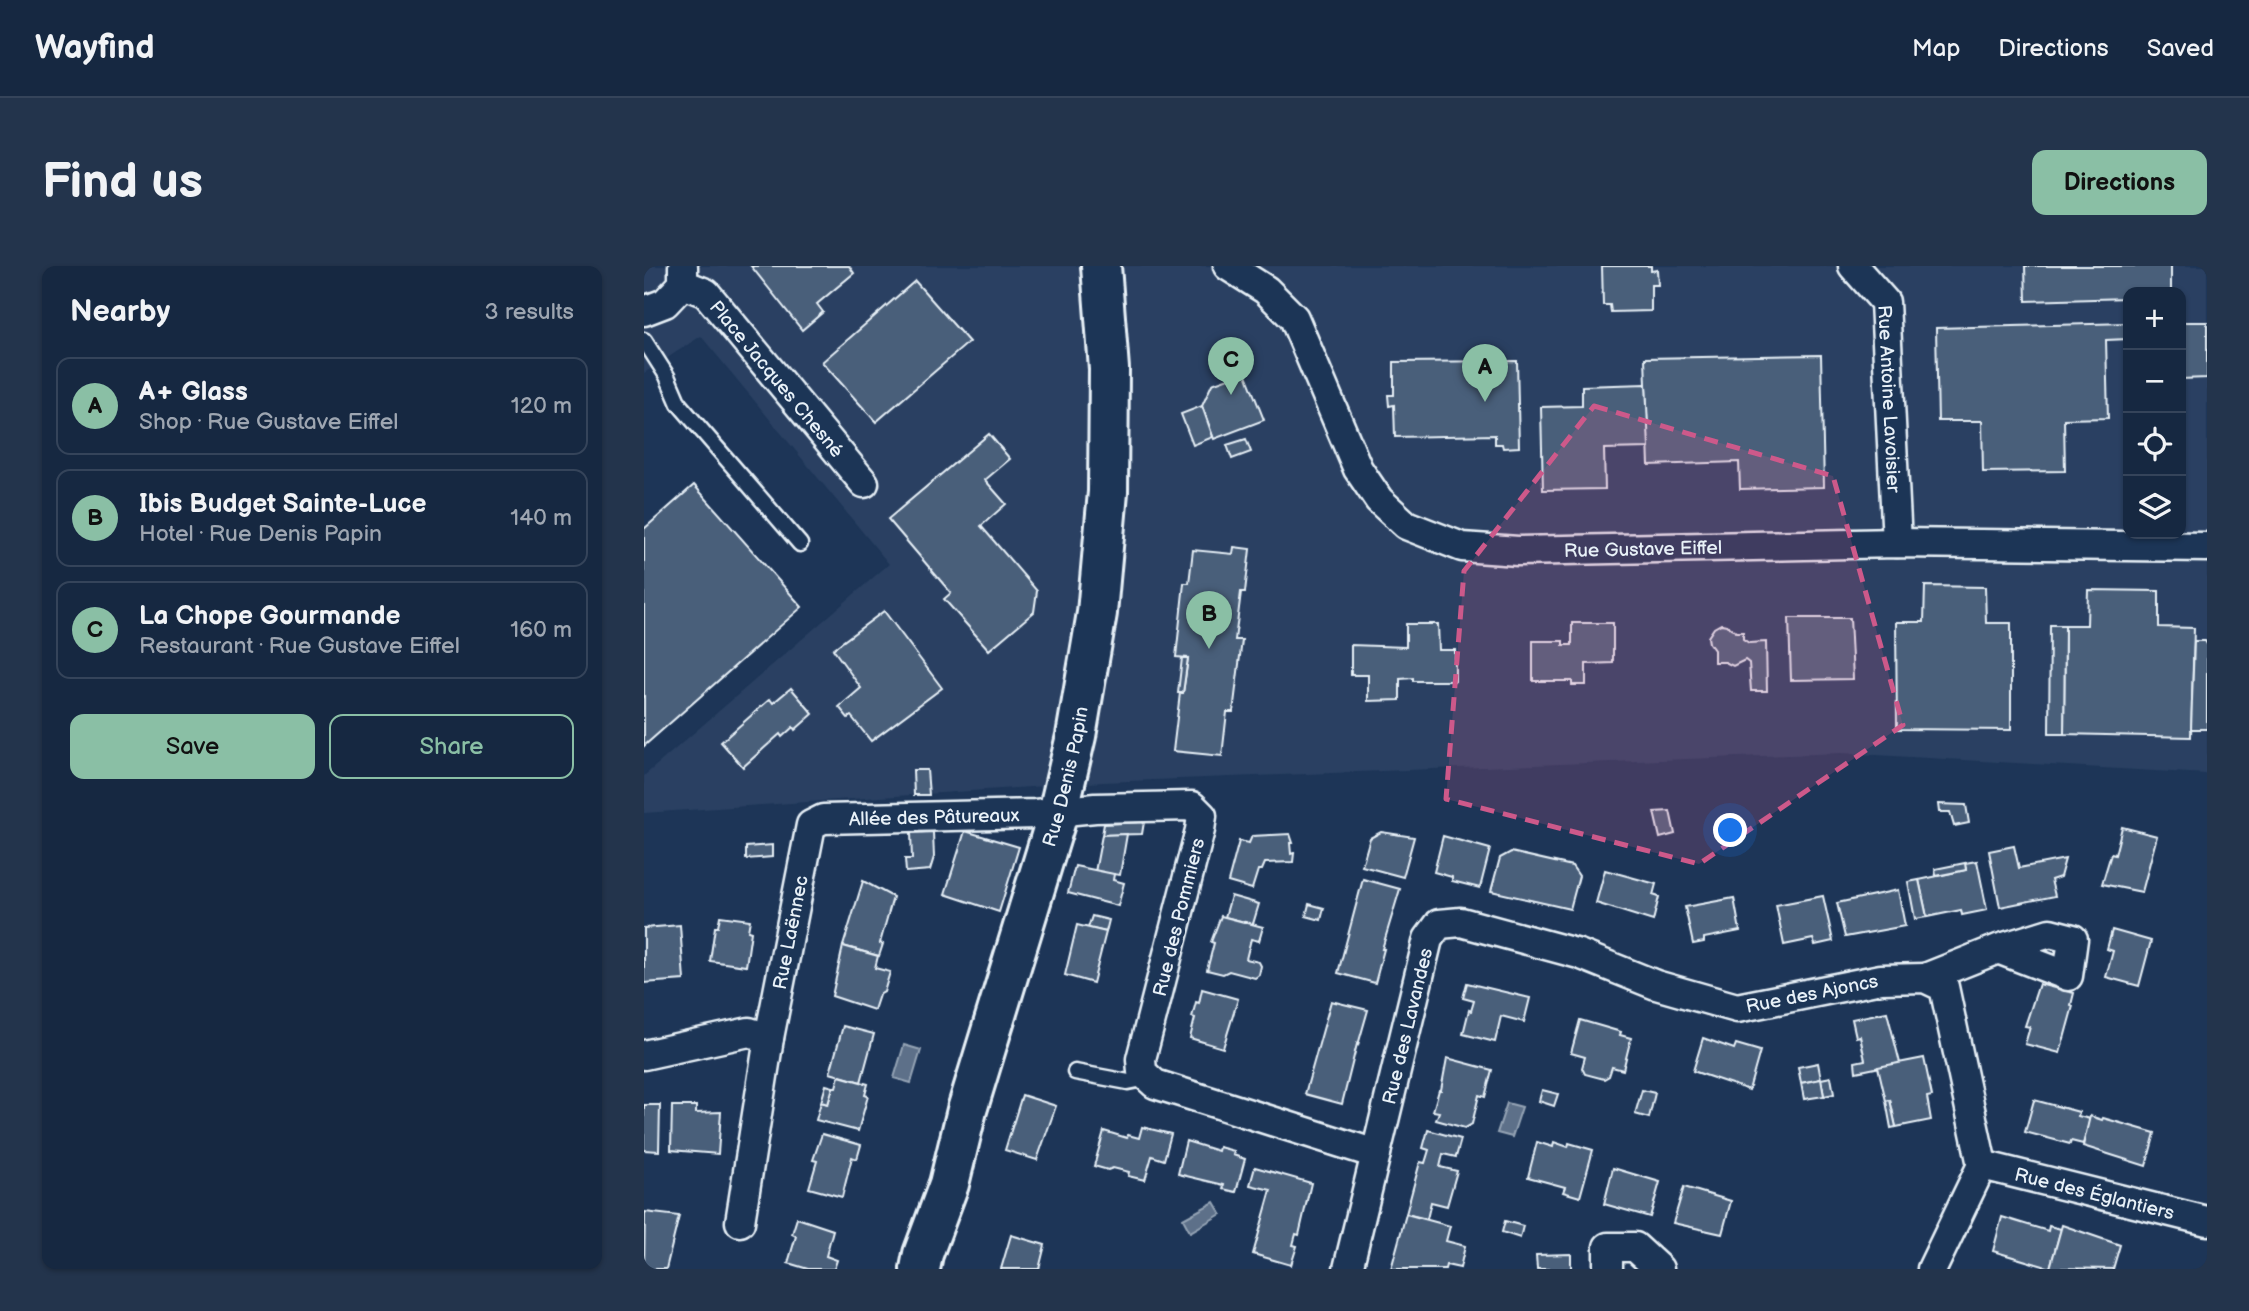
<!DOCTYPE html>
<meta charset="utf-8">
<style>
:root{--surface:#162841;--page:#23344c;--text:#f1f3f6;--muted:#9ea6b1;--line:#35445a;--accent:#8abfa5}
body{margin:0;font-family:"Balsamiq Sans",sans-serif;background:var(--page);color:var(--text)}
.controls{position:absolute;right:21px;top:21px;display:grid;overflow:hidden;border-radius:14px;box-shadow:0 2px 5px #0004}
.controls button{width:63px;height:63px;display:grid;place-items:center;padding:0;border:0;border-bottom:2px solid var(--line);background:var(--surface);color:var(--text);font:35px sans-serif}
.you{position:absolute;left:1087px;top:565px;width:24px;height:24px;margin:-18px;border:5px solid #fff;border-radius:50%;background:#1a73e8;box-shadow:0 0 0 10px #1a73e833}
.badge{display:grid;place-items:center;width:46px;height:46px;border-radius:50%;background:var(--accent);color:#111;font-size:23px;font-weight:700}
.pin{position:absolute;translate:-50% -58px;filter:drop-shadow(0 2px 4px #0008)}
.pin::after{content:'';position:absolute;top:37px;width:24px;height:21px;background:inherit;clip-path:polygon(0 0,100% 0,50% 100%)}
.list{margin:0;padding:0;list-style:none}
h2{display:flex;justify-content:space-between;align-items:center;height:91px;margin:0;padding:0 28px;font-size:30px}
h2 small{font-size:23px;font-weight:400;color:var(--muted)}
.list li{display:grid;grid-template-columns:46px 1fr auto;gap:21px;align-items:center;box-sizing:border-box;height:98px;margin:0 14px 14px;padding:0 14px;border:2px solid var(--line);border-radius:14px}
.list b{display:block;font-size:26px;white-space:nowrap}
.list p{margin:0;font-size:23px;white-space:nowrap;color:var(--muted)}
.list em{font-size:23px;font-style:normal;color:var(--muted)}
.actions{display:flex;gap:14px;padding:21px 28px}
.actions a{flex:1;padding:16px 0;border:2px solid var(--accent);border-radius:14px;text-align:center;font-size:24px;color:var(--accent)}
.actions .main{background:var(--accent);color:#111}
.icon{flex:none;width:38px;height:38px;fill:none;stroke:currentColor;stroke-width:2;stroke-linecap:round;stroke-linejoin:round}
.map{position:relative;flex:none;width:1563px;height:1003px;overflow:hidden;border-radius:14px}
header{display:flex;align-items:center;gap:42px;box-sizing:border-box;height:98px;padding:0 35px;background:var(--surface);border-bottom:2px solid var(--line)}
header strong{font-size:33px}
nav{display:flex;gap:38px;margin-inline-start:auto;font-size:24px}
.intro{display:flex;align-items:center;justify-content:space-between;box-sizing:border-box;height:168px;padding:0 42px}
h1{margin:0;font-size:49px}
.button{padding:18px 32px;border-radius:14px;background:var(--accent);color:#111;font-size:24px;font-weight:700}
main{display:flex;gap:42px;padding:0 42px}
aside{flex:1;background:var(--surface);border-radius:14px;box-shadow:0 2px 5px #0004}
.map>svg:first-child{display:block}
</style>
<header>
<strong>Wayfind</strong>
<nav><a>Map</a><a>Directions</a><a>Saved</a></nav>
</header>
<div class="intro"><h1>Find us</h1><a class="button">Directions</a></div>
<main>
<aside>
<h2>Nearby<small>3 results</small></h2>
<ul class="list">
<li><span class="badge">A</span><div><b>A+ Glass</b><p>Shop · Rue Gustave Eiffel</p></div><em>120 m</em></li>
<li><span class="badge">B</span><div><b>Ibis Budget Sainte-Luce</b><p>Hotel · Rue Denis Papin</p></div><em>140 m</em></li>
<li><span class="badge">C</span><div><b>La Chope Gourmande</b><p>Restaurant · Rue Gustave Eiffel</p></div><em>160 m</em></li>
</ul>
<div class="actions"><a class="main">Save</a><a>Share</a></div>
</aside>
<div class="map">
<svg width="1563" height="1003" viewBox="0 0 1563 1003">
<rect width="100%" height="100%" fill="#1d3557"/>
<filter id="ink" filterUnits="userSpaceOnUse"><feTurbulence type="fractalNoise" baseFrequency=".0143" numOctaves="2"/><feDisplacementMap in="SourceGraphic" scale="14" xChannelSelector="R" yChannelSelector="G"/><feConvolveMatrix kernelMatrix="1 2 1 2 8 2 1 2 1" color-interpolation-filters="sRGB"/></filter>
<g filter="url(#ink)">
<path fill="#2a4162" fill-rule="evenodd" d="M0,0H1563V508L1197,487L459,516L0,547V510L245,298L57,70L0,107ZM1484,26H1537V268H1484Z"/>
<g fill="#5d7089" stroke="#95a4b5" stroke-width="2">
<path d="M260,779L277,784L267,817L250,812Z"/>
<path d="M863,837L878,841L868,871L853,867Z"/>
<path d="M570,936L577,948L546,966L539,953Z"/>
</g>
<g fill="#495e7a" stroke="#e8f1f8" stroke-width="2">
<path d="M107,0H205L210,7L173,38L179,46L158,64Z"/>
<path d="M958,0H1007V5L1013,4L1014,19H1007V45L967,46L966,39H959Z"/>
<path d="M1381,0H1527V26H1484V32L1382,35Z"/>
<path d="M271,15L325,76L232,156L178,96Z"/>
<path d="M1537,56H1563V112L1537,113Z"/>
<path d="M1484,57V73L1462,74L1464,152L1420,153L1421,205L1339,206L1338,155H1294L1292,62Z"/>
<path d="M1177,89L1180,221L1096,223L1095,196L1005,199L1001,92Z"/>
<path d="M873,95L875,181L859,182L858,178H851V169L751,171L750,139L745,140L744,129H750V96Z"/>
<path d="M601,106L620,154L570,173L558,140L568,118Z"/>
<path d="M1002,118L1005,182L960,183L961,223L899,224L897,141L938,140V120Z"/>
<path d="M558,140L569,171L549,179L537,148Z"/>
<path d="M345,168L366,193L341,214L362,238L337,260L393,325L390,346L345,384L300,333L307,327L244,253Z"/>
<path d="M602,173L607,186L588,193L583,179Z"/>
<path d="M50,219L158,341L0,480V263Z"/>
<path d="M590,281L606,283L601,326H597L591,374H598L589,446H583L578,490L529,485L536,427H539L544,392L532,391L540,317H545L549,284L589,288Z"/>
<path d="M1281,320L1341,321L1342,357H1367V464L1253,463L1252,356H1280Z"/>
<path d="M1444,324L1515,325V361L1550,362L1547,471L1420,468L1421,359H1443Z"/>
<path d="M240,345L298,422L227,475L207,450L204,452L195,441L217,422L189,383Z"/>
<path d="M1145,352H1206L1209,413L1147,414Z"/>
<path d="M928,357H969V397L942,398V419H928V415H889V375H919V379H928Z"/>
<path d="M762,358H794L795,384H811V415H769V412L756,413V434L724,435V409H707V379L762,381Z"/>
<path d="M1077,358L1083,359L1092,366H1099V373L1105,377L1122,376L1123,425H1107L1105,397L1101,394L1089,400L1081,396H1070V384L1065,377L1064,371L1070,362Z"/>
<path d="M1406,359H1421L1420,468H1405Z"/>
<path d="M1550,375H1561L1563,378V463H1547Z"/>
<path d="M538,392H544L539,427H534Z"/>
<path d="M147,422L169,448L151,464L149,461L138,471L136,468L99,501L77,476L126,433L129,437Z"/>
<path d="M269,504H283L285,529H270Z"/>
<path d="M1294,538L1322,539L1325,557L1310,560L1306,546H1295Z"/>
<path d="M1026,545L1031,568L1016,572L1010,546Z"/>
<path d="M500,556L498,568L458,569L460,558Z"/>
<path d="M1478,561L1513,570L1498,626L1458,618L1467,588L1471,589Z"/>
<path d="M321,565L375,581L355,646L301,628Z"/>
<path d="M289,566L290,591L286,604L262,606L261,593H268L267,567Z"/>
<path d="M737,566L770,571L759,611L718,600L726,572Z"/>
<path d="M483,568L476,609L451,606L458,569Z"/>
<path d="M646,568L649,577H646L647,588L650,587L649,596L621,597L618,604H614L608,623L584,616L595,575L605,577L608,570Z"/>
<path d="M799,570L846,583L836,622L808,615V611L790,606Z"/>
<path d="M128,579V591L102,593V581Z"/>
<path d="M1370,580L1375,602L1421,593L1416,611L1407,614L1411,630L1356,641L1345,585Z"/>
<path d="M867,586L928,600L935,610L926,643L847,625L856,592Z"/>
<path d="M1333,595L1343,644L1318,649L1317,644L1283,651L1275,614L1322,604L1321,597Z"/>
<path d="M1321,597L1322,604L1292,610L1291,603Z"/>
<path d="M431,600L470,608L469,614L480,617L474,640L424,627Z"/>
<path d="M961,604L1012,618L1009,629L1015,631L1009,655L952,637Z"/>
<path d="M719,613L756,623L738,683H740L731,717L694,707Z"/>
<path d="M1275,614L1283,651L1271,653L1264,616Z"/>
<path d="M219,615L249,631L236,677L239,678L235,690L199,680Z"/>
<path d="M1254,624L1261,660L1201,671L1193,637Z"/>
<path d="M587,630L615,638L609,658L581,651Z"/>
<path d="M1179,630L1189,675L1171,679L1169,673L1140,679L1132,639Z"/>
<path d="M1090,632L1096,665L1060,672V676L1049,678L1041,641Z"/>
<path d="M665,638L680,642L677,654L662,650Z"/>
<path d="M76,650L106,654L104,665L107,666L102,700L66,695L71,661H74Z"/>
<path d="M448,650L465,654L462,666L444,662Z"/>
<path d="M577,650L619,661L615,675L607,673L602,693L615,696L617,700L615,709L611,712L585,705L579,708L563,704L570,677L567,676Z"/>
<path d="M36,659L40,714L0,717V662Z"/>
<path d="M433,659L462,666L449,717L421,709Z"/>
<path d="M1468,664L1507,675L1495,720L1462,711L1469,685L1463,683Z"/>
<path d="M199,680L234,690L231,702L246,706L240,726L235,729L230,744L188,730Z"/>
<path d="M823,717L886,732L880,756L857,750L851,776L819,768L825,744L827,745L830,735L819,732Z"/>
<path d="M1395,718L1430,727L1427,739L1429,740L1416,787L1381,778L1386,761L1381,760Z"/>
<path d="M558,723L594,733L579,782L546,772L551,752L548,751L552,736L555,737Z"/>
<path d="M687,735L724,744L714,779L713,778L698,838L661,828Z"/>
<path d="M1243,746L1256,797L1212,806L1211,796L1221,794L1216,770L1212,771L1208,753Z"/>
<path d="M936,754L977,766L976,769L987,772L979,804L968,801L965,810L960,813L941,808L938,802L941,791L927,787Z"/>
<path d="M199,760L230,768L217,816L186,807Z"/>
<path d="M1059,772L1090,783L1092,778L1116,785L1105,824L1049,805Z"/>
<path d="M803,792L848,804L841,831L835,829L828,858L821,862L792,854L795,846L789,845L795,824H797Z"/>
<path d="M1280,792L1288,830L1283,831L1287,854L1252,861L1246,834L1242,835L1234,801Z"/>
<path d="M1174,797L1177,813L1157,817L1154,801Z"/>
<path d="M195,810L224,818L221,829L224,830L214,865L172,854L177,836L184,838L189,821H192Z"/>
<path d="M1187,811L1190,828L1180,830L1177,813Z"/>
<path d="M1177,813L1180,830L1160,833L1157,817Z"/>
<path d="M182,819L189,821L184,838L177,836Z"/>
<path d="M898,824L914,828L910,840L895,835Z"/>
<path d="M998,824L1011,827L1005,852L991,848Z"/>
<path d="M378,829L412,840L393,894L361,884Z"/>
<path d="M1246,834L1252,861L1247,862L1242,835Z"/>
<path d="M1390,834L1435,846L1434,850L1446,853L1439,878L1427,875L1426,878L1381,866Z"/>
<path d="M0,839H16L15,885L0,884Z"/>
<path d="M28,840H52V847L77,846L74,888L27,884Z"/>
<path d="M1446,850L1458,854L1459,852L1511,867L1502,900L1439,880Z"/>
<path d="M498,861L527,868L520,894L508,890L501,914L484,910L485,906L469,902L464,904L450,900L460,865L483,872L484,869L495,872Z"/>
<path d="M784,864L817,873L812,891L799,888L796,901L813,905L803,940L787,936L783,953L762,948L776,896L781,897L785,884L779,882Z"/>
<path d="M178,868L217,879L213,893L208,891L198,931L165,922L173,895L169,894Z"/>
<path d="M542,875L574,885L575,881L590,885L589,889L601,893L592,926L579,923L580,919L534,908Z"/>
<path d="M893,876L909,881L910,876L924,881L925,877L949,884L936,931L919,926L921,921L884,911Z"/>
<path d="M611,901L667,917L655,969L652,968L649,979L653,980L647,999L609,988L627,924L606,919Z"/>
<path d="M969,902L1016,916L1006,951L960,938Z"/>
<path d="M1040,921L1087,935L1078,968L1029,957Z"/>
<path d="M1,946L35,950L22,1003H0Z"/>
<path d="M762,948L806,960L802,975L821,980L816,1002L802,999L801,1003H747Z"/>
<path d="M1358,951L1404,965L1405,960L1417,963L1406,1002L1349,985Z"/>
<path d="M153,952L189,964L182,990L193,994L190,1003H164L144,997L152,970L148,968Z"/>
<path d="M861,955L879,960L876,972L858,966Z"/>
<path d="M1418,959L1476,979L1469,1003L1406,1002Z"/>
<path d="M367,969L401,979L395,1003H357Z"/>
<path d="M927,988V1003H893L892,989Z"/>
</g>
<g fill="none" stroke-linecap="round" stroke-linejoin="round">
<g stroke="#e8f1f8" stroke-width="19">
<g id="lane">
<path d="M0,74L23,110L35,138L156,278"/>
<path d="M431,806L484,816L504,812"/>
</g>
</g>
<g stroke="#e8f1f8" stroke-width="33">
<g id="street">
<path id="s1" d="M584,0L622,24L650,52L714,203L735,234L762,259L818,281L874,285L1253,277L1563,281"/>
<path id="s2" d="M1209,0L1241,36L1253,277"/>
<path id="s3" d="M39,18L62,27L220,217"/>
<path d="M0,45L21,37L39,18V0"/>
<path d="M1281,712L1354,683L1406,667L1429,673L1424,710L1354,683"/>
<path d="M0,789L105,766L125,772"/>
<path id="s4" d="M1338,899L1563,955"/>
<path id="s5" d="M96,956L125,772L167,559L179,553L391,548L451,542L548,540L558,550L556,564L497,793L498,806L511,818L732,888"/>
<path id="s6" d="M704,1003L784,673L795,658L817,656L935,688L1012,719L1093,742L1237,713L1281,712L1300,721L1338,899L1288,1003"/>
<path d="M964,1003V981H991L1015,1003"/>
</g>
</g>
<g stroke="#e8f1f8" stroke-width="44">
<g id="secondary">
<path id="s7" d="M276,1003L279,988L305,918L323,844L414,547L432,470L453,347L464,226L465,103L457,0"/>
</g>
</g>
<use href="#lane" stroke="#1d3557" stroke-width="14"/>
<use href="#street" stroke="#1d3557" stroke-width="28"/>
<use href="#secondary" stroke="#1d3557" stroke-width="38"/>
</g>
</g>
<path fill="#cd598a" fill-opacity="0.2" stroke="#cd598a" stroke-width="5" stroke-dasharray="14 9" stroke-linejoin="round" d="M950,140L1189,210L1259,459L1055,598L802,533L820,305Z"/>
<g text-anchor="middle" stroke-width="7" stroke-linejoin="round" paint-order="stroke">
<g font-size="19" fill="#e8f1f8" stroke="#1d3557">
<text dy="7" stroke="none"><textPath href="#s3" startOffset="136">Place Jacques Chesné</textPath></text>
<text dy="7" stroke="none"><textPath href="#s2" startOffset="145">Rue Antoine Lavoisier</textPath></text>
<text dy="7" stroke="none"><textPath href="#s1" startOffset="564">Rue Gustave Eiffel</textPath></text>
<text dy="7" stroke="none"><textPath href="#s7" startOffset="514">Rue Denis Papin</textPath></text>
<text dy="7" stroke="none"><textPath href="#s5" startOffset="528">Allée des Pâtureaux</textPath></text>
<text transform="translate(534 651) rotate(-76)" y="7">Rue des Pommiers</text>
<text dy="7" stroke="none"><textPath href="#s5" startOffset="294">Rue Laënnec</textPath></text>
<text dy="7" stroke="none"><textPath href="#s6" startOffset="746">Rue des Ajoncs</textPath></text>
<text dy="7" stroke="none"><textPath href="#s6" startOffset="250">Rue des Lavandes</textPath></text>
<text dy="7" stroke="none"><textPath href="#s4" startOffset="116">Rue des Églantiers</textPath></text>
</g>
</g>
</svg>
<div class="controls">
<button>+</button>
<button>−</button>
<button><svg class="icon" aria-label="locate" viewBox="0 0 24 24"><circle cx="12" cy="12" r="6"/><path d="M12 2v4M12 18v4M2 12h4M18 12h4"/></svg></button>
<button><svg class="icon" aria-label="layers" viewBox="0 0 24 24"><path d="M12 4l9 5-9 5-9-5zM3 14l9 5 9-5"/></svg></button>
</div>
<div class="you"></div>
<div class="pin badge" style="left:841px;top:136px">A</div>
<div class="pin badge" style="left:565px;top:383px">B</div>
<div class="pin badge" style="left:587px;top:129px">C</div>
</div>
</main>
